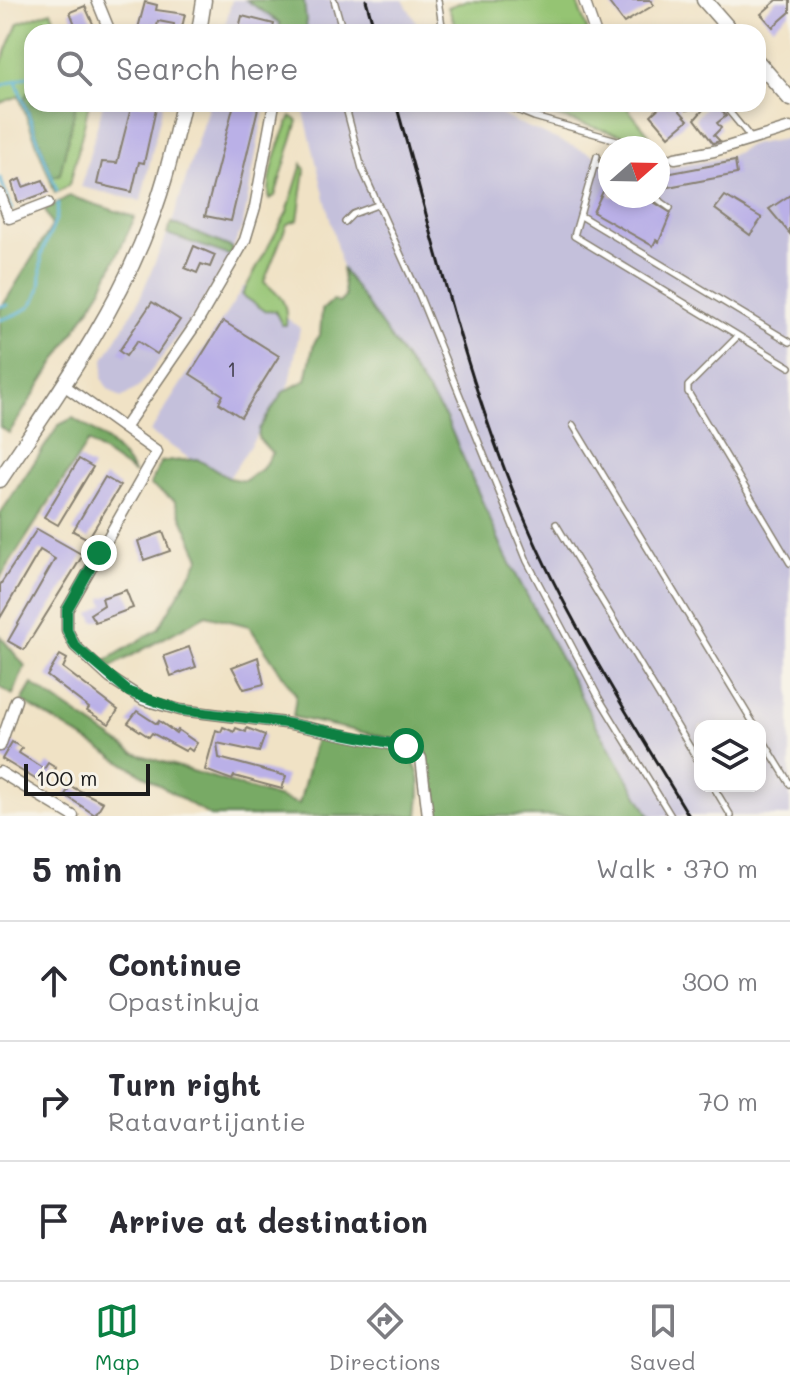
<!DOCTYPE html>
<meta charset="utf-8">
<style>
:root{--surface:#fff;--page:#f2f2f3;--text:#2b2b33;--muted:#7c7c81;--line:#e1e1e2;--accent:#0b8043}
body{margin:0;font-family:Mali,sans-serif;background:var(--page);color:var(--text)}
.controls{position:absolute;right:24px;bottom:24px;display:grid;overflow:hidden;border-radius:16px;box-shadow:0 4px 12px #0003}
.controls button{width:72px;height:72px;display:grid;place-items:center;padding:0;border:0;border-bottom:2px solid var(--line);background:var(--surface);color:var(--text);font:40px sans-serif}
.compass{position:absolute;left:598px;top:136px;width:72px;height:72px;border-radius:50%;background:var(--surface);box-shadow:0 4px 12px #0003;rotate:70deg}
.scale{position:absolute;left:24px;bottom:20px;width:126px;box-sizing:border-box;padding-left:8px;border:4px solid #1c1c1c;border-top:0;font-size:22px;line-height:28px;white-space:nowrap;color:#1c1c1c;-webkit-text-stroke:6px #f7f3e8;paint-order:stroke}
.stop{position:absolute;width:24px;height:24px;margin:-18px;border:6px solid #0b8043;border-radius:50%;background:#fff}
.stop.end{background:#0b8043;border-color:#fff;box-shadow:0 2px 8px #0008}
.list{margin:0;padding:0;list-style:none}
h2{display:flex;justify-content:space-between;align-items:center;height:104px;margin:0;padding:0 32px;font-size:34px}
h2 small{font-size:26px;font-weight:400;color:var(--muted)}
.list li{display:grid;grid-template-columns:52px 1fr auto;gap:24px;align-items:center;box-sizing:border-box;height:120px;padding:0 32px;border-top:2px solid var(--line)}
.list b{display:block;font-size:30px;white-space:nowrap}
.list p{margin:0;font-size:26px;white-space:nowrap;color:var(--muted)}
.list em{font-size:26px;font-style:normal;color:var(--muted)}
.icon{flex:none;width:44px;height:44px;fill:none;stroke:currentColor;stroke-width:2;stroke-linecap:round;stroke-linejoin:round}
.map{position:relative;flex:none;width:790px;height:816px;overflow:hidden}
.search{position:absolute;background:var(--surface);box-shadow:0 4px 12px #0003;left:24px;right:24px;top:24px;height:88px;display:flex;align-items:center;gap:20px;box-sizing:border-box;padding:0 28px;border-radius:24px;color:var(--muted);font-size:30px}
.sheet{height:464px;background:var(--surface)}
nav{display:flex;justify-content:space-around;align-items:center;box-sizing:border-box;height:112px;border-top:2px solid var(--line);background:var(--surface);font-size:22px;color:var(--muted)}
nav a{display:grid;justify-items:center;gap:4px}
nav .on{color:var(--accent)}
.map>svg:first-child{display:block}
</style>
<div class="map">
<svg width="790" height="816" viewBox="0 0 790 816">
<rect width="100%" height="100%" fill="#f7f3e8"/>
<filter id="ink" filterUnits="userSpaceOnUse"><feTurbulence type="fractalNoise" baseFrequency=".0125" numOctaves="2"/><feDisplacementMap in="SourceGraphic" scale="16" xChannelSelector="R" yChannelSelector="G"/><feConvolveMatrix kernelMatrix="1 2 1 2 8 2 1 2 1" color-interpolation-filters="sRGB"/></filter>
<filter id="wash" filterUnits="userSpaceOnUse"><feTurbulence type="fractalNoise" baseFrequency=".006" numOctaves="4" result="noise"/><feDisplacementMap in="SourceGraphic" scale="32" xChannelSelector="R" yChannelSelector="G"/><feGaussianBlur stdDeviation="1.8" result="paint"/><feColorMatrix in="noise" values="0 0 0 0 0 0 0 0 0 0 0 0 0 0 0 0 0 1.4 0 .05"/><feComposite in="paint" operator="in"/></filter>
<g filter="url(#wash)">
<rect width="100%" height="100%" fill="#f0e2c5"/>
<g fill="#c4c0db" fill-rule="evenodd">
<path d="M232,0H246L281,23L279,32H223Z"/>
<path d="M304,0H403L422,32H307Z"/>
<path d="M103,104H163L141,201L81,187Z"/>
<path d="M209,104H265L243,225L233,248L172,223Z"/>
<path d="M302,104H482L509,119L610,162V196H658V170L728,157L750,145L790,138V816H650L595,723L505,554L446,418L342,268ZM700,726H760V786H700Z"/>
<path d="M167,234L231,256L193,317L138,388L121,398L108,389L102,379L104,359L136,307Z"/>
<path d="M244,286L300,328L290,383L226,483L150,432Z"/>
</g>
<g fill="#95c473" stroke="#587048" stroke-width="2">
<path d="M467,0H576L588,32H458L448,7Z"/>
<path d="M51,11L60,32H32V104H89L71,180L68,186L55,193L19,96L0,103V66L18,23Z"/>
<path d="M512,104H624L651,137L646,142Z"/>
<path d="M291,116L298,121L275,196L269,199C268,171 280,142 291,116Z"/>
<path d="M302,164L305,170L298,220L287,224L264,282C281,296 288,302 286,325H282L275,311L264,310L242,295L287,212Z"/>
</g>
<g fill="#78aa65" stroke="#4a6340" stroke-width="2">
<path d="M246,0H304L307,32H279L280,23Z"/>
<path d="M32,85V104H76L60,174L53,177L24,99Z"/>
<path d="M69,196L135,217L100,292L9,433L0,427V310L52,226L45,210Z"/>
<path d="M172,223L233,248L231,256L167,234Z"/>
<path d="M342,268L446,418L505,554L595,723L650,816H437L425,746L293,717L296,695L249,626L206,615L111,667L105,661L158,629L200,558L174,500L150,485L161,462L197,459L229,478L244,481L262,469L272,453L258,438L259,429L283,392L306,380L314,343L320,335L322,310L333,300L339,303L345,297Z"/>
<path d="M73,418C101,434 118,447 135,474L88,442L0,578V514L59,425Z"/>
<path d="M0,636L25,666L13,695L0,687Z"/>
<path d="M32,684L134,753L299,804L317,734C345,740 408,740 418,772C422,786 419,802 418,816H210L22,701Z"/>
</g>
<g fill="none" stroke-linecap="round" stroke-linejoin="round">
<g stroke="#58b3d6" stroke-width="3">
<path d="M16,81L57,191"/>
<path d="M0,86L32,75"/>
<path d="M0,178L12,209"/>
<path d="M0,306L8,305"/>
<path d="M0,320C25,312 41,306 41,274C41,266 40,257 43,250C50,232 58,222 58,203"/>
</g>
</g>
<g id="blocks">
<g fill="#bab0e7">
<path d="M607,0H650L654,5L624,23Z"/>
<path d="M777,0H790V12L773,27L761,14Z"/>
<path d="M145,2L157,5L156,10L185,14L181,32H173L174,24L158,21L156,32H137Z"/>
<path d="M85,6L94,26L90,28L92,32H78L70,12Z"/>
<path d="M242,16L274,24L272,32H238Z"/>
<path d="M132,104H157L144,163L139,162L132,192L97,184L102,162L117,163Z"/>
<path d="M234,104H259L231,221L205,216Z"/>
<path d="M663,104H680L679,110L688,120L669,136L651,115Z"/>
<path d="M708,104H716L726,116L717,123L721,128L714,135L720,141L713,143L695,119Z"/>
<path d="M735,161L737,174L668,187L666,174Z"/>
<path d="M610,177V196H644L671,213L659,242L656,240L653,246L593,212Z"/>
<path d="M20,179L23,187L43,180L48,192L18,203L12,183Z"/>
<path d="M790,195V234L769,209Z"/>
<path d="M725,196L762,218L750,235L715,209Z"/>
<path d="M194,246L215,255L210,267L201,264L197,273L185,268Z"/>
<path d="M152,302L180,320L157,354L137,341L126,356L119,351Z"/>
<path d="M223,321L279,356L241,417L219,403L223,395L190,374Z"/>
<path d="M79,459L93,467L58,525L44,517Z"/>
<path d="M105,477L120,486L88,539L73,531Z"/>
<path d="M37,529L83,555L24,650L8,641L55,559L40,550L0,618V585Z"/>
<path d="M163,532L170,551L144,560L138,541Z"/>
<path d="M126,590L133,608L95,622L90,614L104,605L102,598Z"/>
<path d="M189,647L196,667L171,676L164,656Z"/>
<path d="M60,655L67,659L63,668L118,710L109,724L87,711L89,708L47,676Z"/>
<path d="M258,657L264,684L244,689L232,667Z"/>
<path d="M137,711L157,724L159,721L176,733L178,730L197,743L192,751L188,748L185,751L152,733L149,737L128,723Z"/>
<path d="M223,727L234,732L236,728L246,732L247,728L265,735L259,752L217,743L219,758L286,776L282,789L234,776L232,780L205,770L216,730L221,732Z"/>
<path d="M12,742L22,748L19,753L44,769L48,763L56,768L45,785L2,759Z"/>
<path d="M70,786L103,802L95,815L65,795Z"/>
</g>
</g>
</g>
<g filter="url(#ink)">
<use href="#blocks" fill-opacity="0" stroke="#867f70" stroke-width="2"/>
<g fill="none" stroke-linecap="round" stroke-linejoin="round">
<g stroke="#867f70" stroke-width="8">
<g id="lane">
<path d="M334,0L343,32"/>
<path d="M438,0L443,32"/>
<path d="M345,104L362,169L420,297L527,561L599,698L671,816"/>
<path d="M502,104L534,117L646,148"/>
<path d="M685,104L687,107L690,104"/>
<path d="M723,104L751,138"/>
<path d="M658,154L674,158"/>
<path d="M597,156L574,236L790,367"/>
<path d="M595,164L610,170"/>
<path d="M653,196L670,208"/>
<path d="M581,216L790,342"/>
<path d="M345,222L353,214L377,205"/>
<path d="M737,337L688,386V392L790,563"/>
<path d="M573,425L755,726"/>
<path d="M556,524L700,764"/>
<path d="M760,735L790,784"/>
<path d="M713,786L731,816"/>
</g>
</g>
<g stroke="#867f70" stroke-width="13">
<g id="street">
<path d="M97,0L110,32"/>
<path d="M584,0L595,32"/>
<path d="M675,158L714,151L790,128"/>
<path d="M0,194L9,218L48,203"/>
<path d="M65,386L157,452L67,610V630L75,646L110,678L144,700L180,710L285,723L414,749L421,758L428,816"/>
<path d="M125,427L198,321L245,240L255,207L274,104"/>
<path d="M0,746L16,700"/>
<path d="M0,772L73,816"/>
</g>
</g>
<g stroke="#867f70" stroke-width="17">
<g id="secondary">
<path d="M704,0L732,32"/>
<path d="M199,32L204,0"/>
<path d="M758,62L790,99"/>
<path d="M0,480C56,396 115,316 150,222C165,184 174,144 183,104"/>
</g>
</g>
<use href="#lane" stroke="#fff" stroke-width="5"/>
<use href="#street" stroke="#fff" stroke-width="10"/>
<use href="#secondary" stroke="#fff" stroke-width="14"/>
<g stroke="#1c1c1c" stroke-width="3">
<path d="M366,0L375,32"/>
<path d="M396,104C435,243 468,387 525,520C569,624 631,719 689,816"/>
</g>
</g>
</g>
<g fill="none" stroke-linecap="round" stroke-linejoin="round" filter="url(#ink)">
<path stroke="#0b8043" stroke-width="10" d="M99,553L67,610V630L75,646L129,692L180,710L285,723L406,746"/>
</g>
<g text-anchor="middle" stroke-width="6" stroke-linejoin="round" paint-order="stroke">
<g font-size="22" fill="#44414f">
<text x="232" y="377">1</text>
</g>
</g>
</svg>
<div class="controls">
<button><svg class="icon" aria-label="layers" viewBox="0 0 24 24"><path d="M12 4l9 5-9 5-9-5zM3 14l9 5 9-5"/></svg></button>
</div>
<svg class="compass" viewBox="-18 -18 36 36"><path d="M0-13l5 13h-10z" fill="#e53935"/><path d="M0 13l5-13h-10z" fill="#7c7c81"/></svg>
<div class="scale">100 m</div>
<div class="stop" style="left:406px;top:746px"></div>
<div class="stop end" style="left:99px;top:553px"></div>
<div class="search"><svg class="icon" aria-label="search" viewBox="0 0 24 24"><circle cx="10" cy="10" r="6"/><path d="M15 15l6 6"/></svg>Search here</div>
</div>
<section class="sheet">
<h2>5 min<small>Walk · 370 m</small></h2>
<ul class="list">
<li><svg class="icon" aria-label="ahead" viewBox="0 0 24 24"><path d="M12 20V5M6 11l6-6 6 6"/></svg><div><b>Continue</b><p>Opastinkuja</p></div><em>300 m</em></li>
<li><svg class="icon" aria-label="right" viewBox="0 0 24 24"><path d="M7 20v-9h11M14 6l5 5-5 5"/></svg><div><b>Turn right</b><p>Ratavartijantie</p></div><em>70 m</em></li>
<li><svg class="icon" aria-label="arrive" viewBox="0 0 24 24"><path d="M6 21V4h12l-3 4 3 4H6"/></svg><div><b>Arrive at destination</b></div></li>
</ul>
</section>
<nav>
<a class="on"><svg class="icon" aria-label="map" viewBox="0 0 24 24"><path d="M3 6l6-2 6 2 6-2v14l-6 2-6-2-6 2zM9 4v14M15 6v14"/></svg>Map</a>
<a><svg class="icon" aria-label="directions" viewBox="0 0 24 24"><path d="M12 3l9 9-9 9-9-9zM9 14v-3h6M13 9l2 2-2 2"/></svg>Directions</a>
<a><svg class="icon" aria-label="saved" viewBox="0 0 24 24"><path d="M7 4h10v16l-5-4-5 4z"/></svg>Saved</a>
</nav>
